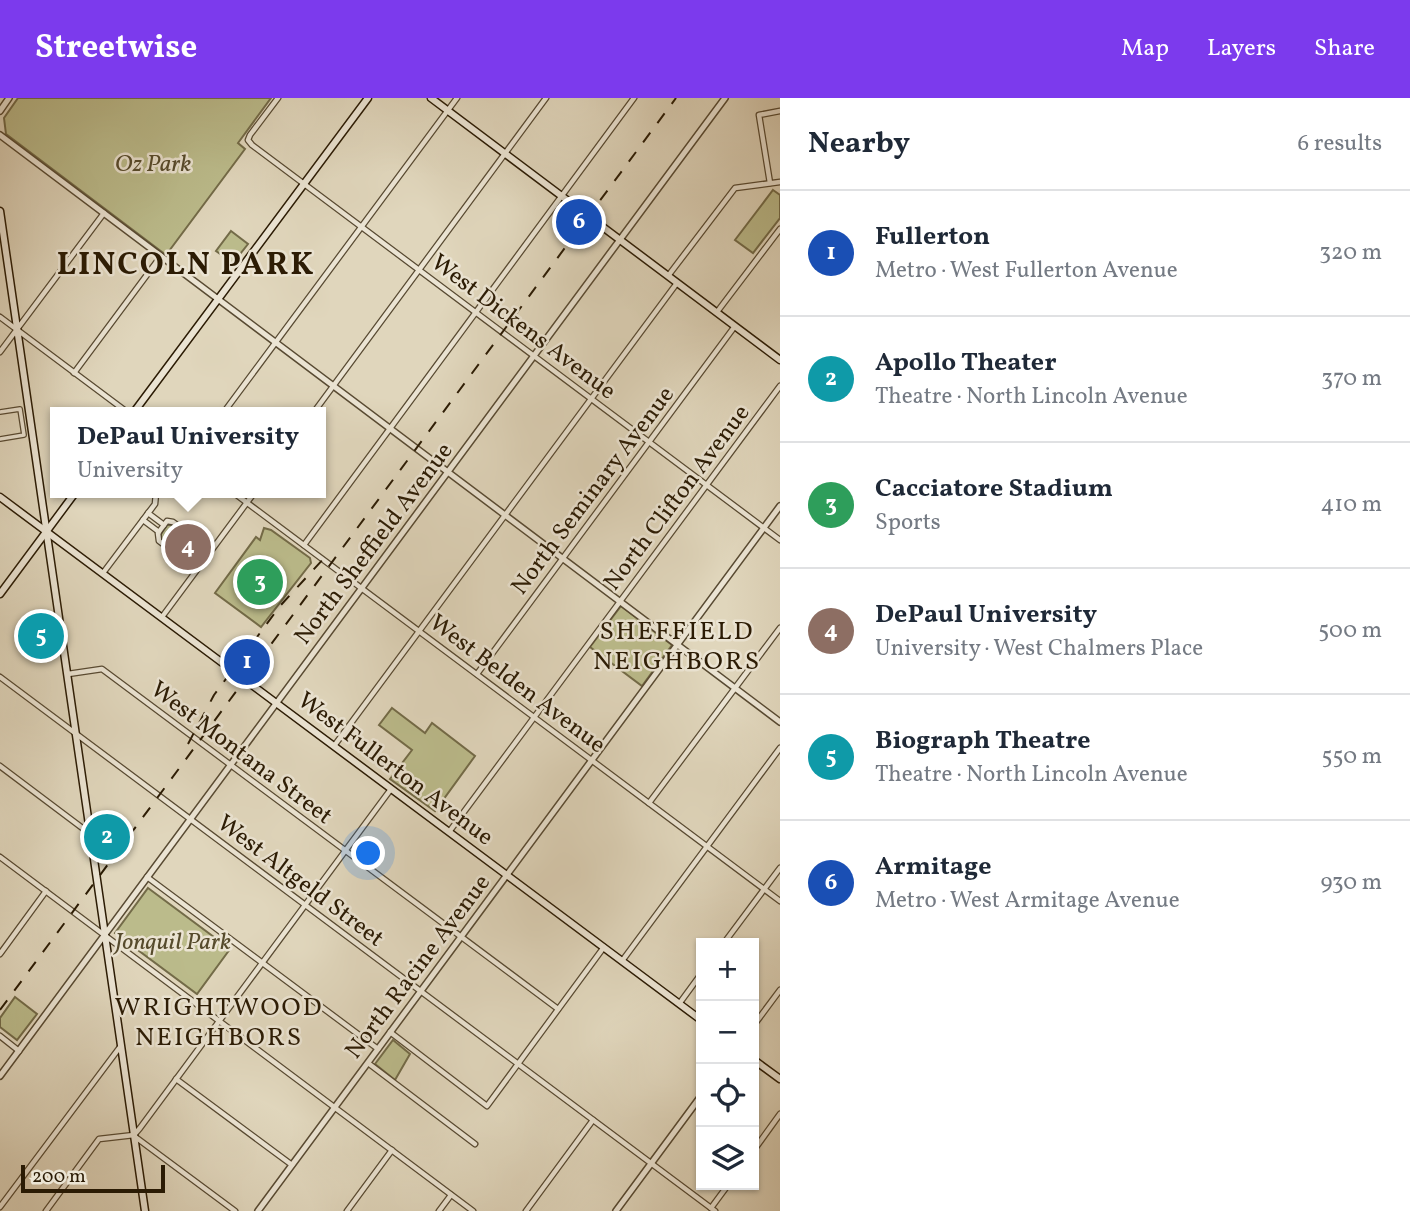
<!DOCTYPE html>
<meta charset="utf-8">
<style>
:root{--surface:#fff;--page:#f2f2f3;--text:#1f2937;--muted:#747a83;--line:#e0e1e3;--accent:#7c3aed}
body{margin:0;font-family:Vollkorn,serif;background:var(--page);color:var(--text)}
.controls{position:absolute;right:21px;bottom:21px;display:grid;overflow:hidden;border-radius:0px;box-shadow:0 2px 5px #0004}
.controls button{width:63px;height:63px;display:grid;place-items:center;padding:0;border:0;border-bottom:2px solid var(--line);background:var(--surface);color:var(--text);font:35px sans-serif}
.scale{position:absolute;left:21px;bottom:18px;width:144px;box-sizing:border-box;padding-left:7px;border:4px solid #2b1b04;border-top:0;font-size:19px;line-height:24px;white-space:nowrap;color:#2b1b04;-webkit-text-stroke:5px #ebe4d3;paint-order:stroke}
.you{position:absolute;left:369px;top:756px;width:24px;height:24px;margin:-18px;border:5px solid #fff;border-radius:50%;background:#1a73e8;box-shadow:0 0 0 10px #1a73e833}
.badge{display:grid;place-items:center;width:46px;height:46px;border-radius:50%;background:var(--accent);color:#fff;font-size:23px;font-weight:700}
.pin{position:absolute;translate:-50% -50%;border:4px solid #fff;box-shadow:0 2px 7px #0006}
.popup{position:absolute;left:50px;top:309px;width:276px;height:91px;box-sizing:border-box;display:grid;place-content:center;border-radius:0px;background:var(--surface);filter:drop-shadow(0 2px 5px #0005);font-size:23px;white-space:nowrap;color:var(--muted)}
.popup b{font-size:26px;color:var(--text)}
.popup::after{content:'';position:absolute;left:50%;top:100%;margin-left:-14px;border:14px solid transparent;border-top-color:var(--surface)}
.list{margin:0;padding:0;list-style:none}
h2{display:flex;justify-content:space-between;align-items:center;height:91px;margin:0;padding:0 28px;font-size:30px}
h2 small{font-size:23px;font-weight:400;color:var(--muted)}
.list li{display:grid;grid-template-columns:46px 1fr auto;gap:21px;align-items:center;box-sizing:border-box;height:126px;padding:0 28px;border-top:2px solid var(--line)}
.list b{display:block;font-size:26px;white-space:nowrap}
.list p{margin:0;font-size:23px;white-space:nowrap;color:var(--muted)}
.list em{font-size:23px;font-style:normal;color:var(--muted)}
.icon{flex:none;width:38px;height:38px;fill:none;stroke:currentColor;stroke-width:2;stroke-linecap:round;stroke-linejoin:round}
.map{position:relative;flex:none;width:780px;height:1113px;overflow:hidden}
header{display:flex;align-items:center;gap:42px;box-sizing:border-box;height:98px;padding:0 35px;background:var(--accent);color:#fff}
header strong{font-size:33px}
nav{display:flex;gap:38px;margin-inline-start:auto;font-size:24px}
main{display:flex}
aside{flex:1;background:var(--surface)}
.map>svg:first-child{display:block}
</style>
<header>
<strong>Streetwise</strong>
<nav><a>Map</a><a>Layers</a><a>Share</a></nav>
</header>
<main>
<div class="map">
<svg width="780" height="1113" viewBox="0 0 780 1113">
<rect width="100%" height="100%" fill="#e0d6bc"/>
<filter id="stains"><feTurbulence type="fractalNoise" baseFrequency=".00286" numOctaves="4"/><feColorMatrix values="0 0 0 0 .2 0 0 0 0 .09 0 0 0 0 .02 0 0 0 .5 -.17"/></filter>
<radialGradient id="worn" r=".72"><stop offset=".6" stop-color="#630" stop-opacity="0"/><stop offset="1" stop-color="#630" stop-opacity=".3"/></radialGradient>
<g fill="#bbbb8b" stroke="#736b48" stroke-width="2">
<path d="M18,0H271L238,45L245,51L166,157L6,36L4,20Z"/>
<path d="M773,92L780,97V120L753,155L735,142Z"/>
<path d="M231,133L248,146L233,165L216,153Z"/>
<path d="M167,427H172L205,452L194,467L161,442V436Z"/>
<path d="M264,430L271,432L310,460L311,465L261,529L215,495L256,439L260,442Z"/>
<path d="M621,508L672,547L642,588L590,549Z"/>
<path d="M392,610L425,635L432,625L475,658L435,713L390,681L412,652L379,627Z"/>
<path d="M148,790L230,851L197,896L115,835Z"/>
<path d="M15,899L37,916L17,942L0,929V920Z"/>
<path d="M393,942L410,956L395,982L375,966Z"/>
</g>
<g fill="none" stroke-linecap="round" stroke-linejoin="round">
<g stroke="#584a32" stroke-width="6">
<path id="pedestrian" d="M0,314L20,311L24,337L0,341"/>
</g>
<g stroke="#584a32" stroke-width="7">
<g id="minor">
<path d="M278,0L250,37L248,42L252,47L780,442"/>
<path d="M770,85L759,17L780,13"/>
<path d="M668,178L735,90L780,84"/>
<path d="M717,214L780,131"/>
<path d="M0,219L127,314"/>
<path d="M0,254L104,115"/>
<path d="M74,275L161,158"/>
<path d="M224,314L457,0"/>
<path d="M314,314L546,0"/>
<path d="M234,395L780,803"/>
<path d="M148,415L164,427"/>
<path d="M143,422L159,434"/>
<path d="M304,447L634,0"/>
<path d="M197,471L159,443L158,435L167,423L173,424L211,452"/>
<path d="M103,475L155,406L156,395"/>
<path d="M162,519L254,395"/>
<path d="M68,576L102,571L558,911"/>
<path d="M477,576L735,228"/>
<path d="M0,579L715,1113"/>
<path d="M334,648L677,185"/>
<path d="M0,668L89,735"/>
<path d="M649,705L780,530"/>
<path d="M449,734L780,288"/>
<path d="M0,759L473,1113"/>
<path d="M147,779L378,951"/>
<path d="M724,845L780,770"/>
<path d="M0,856L46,793"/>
<path d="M622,863L780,650"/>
<path d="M679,906L701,876"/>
<path d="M754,927L780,892"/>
<path d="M390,934L487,1008L604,849"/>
<path d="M0,938L19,953"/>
<path d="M368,965L475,1046"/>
<path d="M176,981L292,1067"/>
<path d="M134,1038L235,1113"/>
<path d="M754,1052L780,1016"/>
<path d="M0,1109L120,949"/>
<path d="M711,1110L728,1087"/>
<path d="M46,1113L99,1041L134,1037L140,1030L391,691"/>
<path d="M347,1113L392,1052"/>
<path d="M439,1113L451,1097"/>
<path d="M526,1113L593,1022"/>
</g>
</g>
<g stroke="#584a32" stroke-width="8">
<g id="tertiary">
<path d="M0,13L9,0"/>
<path d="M0,37L780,624"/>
<path d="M0,978L725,0"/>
<path d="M258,1113L780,408"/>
<path d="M616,1113L701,998"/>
</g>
</g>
<g stroke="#2b1b04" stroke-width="9">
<g id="secondary">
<path d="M431,0L780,262"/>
<path d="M0,113L145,1113"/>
<path d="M134,314L368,0"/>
<path d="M0,399L701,922"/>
<path d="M0,496L75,395"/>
<path d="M754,962L780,981"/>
</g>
</g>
<use href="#pedestrian" stroke="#ebe4d3" stroke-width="3.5"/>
<use href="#minor" stroke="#ebe4d3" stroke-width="4.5"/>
<use href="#tertiary" stroke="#ebe4d3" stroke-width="5"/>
<use href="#secondary" stroke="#ebe4d3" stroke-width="6"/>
<g stroke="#2b1b04" stroke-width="2" stroke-dasharray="12 12" stroke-linecap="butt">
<path d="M188,646L214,597L280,508L326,458"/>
<path d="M0,912L676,0"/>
</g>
</g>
<g text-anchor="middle" stroke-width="5" stroke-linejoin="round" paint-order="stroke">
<g font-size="24" font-style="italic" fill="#564b2c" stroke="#ebe4d3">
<text x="153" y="73">Oz Park</text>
<text x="173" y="851">Jonquil Park</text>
</g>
<g font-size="24" fill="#2b1b04" stroke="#ebe4d3">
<text transform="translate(524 228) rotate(37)" y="8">West Dickens Avenue</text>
<text transform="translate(592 392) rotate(-53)" y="8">North Seminary Avenue</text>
<text transform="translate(676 399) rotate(-53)" y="8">North Clifton Avenue</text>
<text transform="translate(373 445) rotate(-53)" y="8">North Sheffield Avenue</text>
<text transform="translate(518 585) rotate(37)" y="8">West Belden Avenue</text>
<text transform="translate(242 654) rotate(37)" y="8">West Montana Street</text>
<text transform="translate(396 670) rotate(37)" y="8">West Fullerton Avenue</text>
<text transform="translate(301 782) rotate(37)" y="8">West Altgeld Street</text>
<text transform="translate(417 868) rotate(-53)" y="8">North Racine Avenue</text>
</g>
<g font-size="26" letter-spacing="2" fill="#2b1b04" stroke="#ebe4d3">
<text x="677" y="541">SHEFFIELD<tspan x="677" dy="30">NEIGHBORS</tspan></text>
<text x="219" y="917">WRIGHTWOOD<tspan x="219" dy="30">NEIGHBORS</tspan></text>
</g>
<g font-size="32" font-weight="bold" letter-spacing="2" fill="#2b1b04" stroke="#ebe4d3">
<text x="186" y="176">LINCOLN PARK</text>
</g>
</g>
<rect width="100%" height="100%" filter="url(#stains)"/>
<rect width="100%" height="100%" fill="url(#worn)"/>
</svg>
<div class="controls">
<button>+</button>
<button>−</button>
<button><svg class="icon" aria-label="locate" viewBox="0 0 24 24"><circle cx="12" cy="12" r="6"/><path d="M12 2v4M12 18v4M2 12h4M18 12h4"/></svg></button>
<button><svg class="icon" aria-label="layers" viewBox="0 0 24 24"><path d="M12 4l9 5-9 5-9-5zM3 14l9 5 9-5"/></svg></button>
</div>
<div class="scale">200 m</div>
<div class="you"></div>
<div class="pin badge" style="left:247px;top:564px;background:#1a4fb4">1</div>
<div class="pin badge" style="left:107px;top:739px;background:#0f9aa8">2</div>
<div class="pin badge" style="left:260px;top:484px;background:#2e9e5b">3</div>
<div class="pin badge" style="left:188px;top:449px;background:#8d6e63">4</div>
<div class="popup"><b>DePaul University</b>University</div>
<div class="pin badge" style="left:41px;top:538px;background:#0f9aa8">5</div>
<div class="pin badge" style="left:579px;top:124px;background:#1a4fb4">6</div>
</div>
<aside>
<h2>Nearby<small>6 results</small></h2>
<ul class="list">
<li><span class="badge" style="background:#1a4fb4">1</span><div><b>Fullerton</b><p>Metro · West Fullerton Avenue</p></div><em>320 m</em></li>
<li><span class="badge" style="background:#0f9aa8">2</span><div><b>Apollo Theater</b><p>Theatre · North Lincoln Avenue</p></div><em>370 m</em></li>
<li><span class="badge" style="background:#2e9e5b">3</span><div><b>Cacciatore Stadium</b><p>Sports</p></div><em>410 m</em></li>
<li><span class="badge" style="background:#8d6e63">4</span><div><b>DePaul University</b><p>University · West Chalmers Place</p></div><em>500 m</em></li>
<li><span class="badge" style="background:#0f9aa8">5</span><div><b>Biograph Theatre</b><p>Theatre · North Lincoln Avenue</p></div><em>550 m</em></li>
<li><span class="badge" style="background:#1a4fb4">6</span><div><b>Armitage</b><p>Metro · West Armitage Avenue</p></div><em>930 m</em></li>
</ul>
</aside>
</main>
